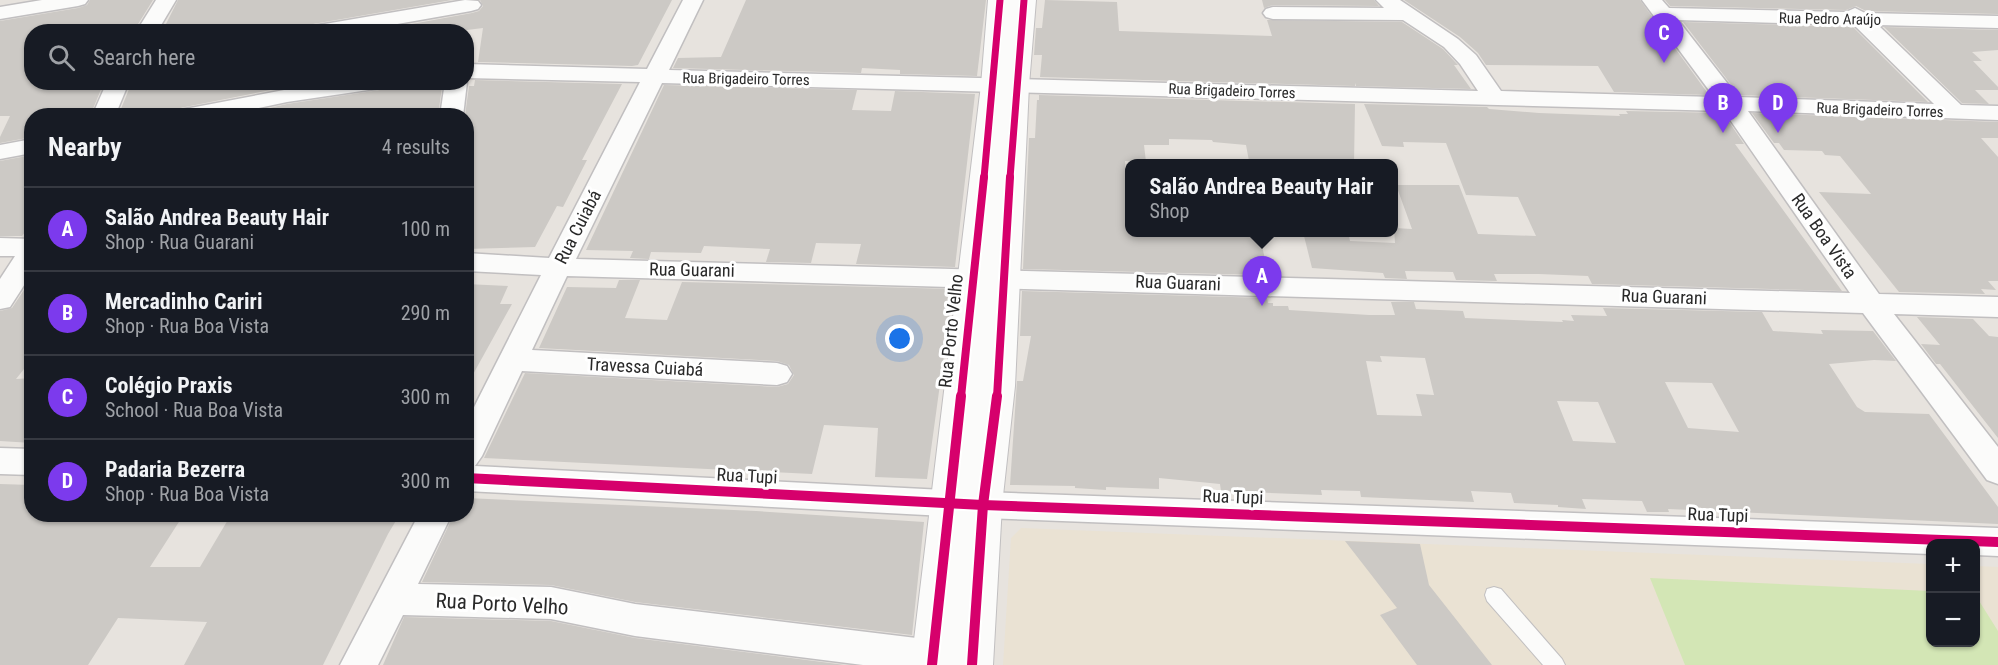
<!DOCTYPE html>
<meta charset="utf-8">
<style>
:root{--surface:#171b24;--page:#242831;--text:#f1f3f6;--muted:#9ea1a6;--line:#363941;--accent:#7c3aed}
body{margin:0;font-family:"Roboto Condensed",sans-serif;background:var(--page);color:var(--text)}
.controls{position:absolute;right:18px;bottom:18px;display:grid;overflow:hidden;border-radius:12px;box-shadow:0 2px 4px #0004}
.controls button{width:54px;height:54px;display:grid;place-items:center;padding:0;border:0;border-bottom:2px solid var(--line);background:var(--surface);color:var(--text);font:30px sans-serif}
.you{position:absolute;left:900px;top:339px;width:21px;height:21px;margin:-15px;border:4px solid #fff;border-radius:50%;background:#1a73e8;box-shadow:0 0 0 9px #1a73e833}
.badge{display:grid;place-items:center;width:39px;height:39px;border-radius:50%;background:var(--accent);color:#fff;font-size:20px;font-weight:700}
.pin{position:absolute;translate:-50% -50px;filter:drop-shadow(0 2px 3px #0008)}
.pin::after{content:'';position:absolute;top:32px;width:21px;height:18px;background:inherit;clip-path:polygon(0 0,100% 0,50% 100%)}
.popup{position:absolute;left:1125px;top:159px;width:273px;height:78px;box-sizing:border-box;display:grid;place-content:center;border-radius:12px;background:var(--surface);filter:drop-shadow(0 2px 4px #0005);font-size:20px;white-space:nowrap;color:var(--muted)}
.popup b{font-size:22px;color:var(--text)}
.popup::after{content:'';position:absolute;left:50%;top:100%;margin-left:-12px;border:12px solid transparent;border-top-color:var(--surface)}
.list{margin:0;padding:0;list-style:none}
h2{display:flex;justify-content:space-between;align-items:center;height:78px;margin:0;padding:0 24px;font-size:26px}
h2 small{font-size:20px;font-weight:400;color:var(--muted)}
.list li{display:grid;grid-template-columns:39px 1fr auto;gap:18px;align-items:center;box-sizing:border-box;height:84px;padding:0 24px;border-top:2px solid var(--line)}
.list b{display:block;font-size:22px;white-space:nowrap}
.list p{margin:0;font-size:20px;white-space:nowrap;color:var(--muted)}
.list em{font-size:20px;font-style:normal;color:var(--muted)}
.icon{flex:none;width:33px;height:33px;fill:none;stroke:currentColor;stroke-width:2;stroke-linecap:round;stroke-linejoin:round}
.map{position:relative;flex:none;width:1998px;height:665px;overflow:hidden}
.search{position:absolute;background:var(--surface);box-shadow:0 2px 4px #0004;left:24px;top:24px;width:450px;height:66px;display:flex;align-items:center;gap:15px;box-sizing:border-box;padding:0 21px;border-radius:24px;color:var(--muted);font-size:22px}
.panel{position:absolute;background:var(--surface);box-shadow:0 2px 4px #0004;left:24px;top:108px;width:450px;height:414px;border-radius:24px}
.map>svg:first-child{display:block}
</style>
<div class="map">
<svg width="1998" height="665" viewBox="0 0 1998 665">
<rect width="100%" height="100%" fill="#e7e3de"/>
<path fill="#eae2d3" d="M1021,528L1930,564V642H1976V566L1998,567V665H1003L1011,538Z"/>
<path fill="#d3e6b5" d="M1650,578L1930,591V642H1976V596L1998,631V665H1685Z"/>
<g fill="#ccc9c5" fill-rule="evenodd">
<path d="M90,0H153L135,29L126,32H32V82H104L90,116H32V137L0,143V137L10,116H0V21L78,8L87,5Z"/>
<path d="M178,0H452L313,24L305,26L301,32H162Z"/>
<path d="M480,0H672L638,65L632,66L478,62L483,28L451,32H368L472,13L479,11L483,6Z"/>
<path d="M746,0H986L977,76L900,74V70L862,68L861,73L673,68L678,58L721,57Z"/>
<path d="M1045,0L1117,2L1119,31L1272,36L1267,20L1402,22L1443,49L1458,65H1454L1471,89L1356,86L1355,83V86L1040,77L1042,55H1034L1036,28H1042Z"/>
<path d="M1262,0H1374L1379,6L1273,5L1264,8Z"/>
<path d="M1404,0H1640L1709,95L1614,92L1598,66L1486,65L1478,53L1460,37Z"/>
<path d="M1665,0H1998V14L1866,11L1856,6L1846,10L1670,6Z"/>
<path d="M1683,22L1853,27L1928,102L1739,95Z"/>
<path d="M1884,27L1998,30V50L1972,52L1982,61H1973L1998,87V90H1975L1989,104L1962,103Z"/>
<path d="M475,80L622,84L582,160H587L563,207L557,206L535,247L466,249L465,116L469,86H474Z"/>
<path d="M132,82H311L185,107L176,109L172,116H118Z"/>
<path d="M426,83L425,87L437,85V87H442L438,116H234L287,104Z"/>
<path d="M664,85L857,90L852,110L891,111L895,91L975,94L955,267L856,264L861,244L816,243L811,263L766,262L770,249L704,246L701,253L651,252L649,259L630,258L633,251L586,250Z"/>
<path d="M1039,95L1355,104L1354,164H1268V162L1249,161L1246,145L1213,142L1212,140L1169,139V145H1144L1146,162L1125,161L1130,232H1259L1266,264H1261L1263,275L1023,269L1029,138H1035L1037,100H1039Z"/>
<path d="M1364,104L1487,107L1489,109L1539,113L1620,116L1619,114H1628L1626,111L1723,113L1744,144H1735L1842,291L1592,284L1588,276L1539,274H1494L1497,281L1456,280L1453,272L1405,271L1407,279L1385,278L1383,273L1312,268L1303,232H1348L1350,241L1395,243L1394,228L1412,229L1396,185H1459L1478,234L1536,236L1518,197L1466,195L1446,143L1403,142L1404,147L1382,146Z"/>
<path d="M1752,113L1998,122V138H1981L1998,157V281H1988L1996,290L1981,289L1985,294L1899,292L1819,192L1871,194L1840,156L1825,155L1822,151L1784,150L1779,143H1774Z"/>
<path d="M32,155V223L22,236H0V161Z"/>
<path d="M32,278V359L16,379L32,378V443L0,441V311L12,308Z"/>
<path d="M619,280H640L625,318L667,320L682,282L953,289L927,479L875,477L878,428L824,425L812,474L484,458L525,373L777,387L788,384L794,375L789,365L777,361L539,348L567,287L616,288Z"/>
<path d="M466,284L508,286L500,304H512L466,387Z"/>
<path d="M1022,291L1267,298L1268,303H1273V306H1288L1289,310L1369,315H1395L1391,302H1414L1416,309L1463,311L1465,318L1563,322L1562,320L1574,321L1571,315L1607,316L1603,308L1762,312L1773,331L1823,334L1821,330L1873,331L1896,361L1874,360L1829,364L1857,407L1865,412L1929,414L1998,507V524L1668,509L1669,512H1647L1642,501L1582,499L1586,509L1558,507V505L1514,503L1511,493L1471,491L1474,502L1361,497L1360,491L1321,490L1322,495L1221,491L1220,484L1159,478V489L1106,487V490L1075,488V486L1010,485L1017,381H1023L1031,336H1020ZM1380,356L1425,358L1434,395L1416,394L1422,416L1377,415L1366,361L1382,362ZM1665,382L1712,383L1739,432L1688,428ZM1557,401L1598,402L1616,443L1573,441Z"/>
<path d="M1917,317L1973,319L1989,336L1998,337V438L1940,364H1936L1921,344L1940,345Z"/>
<path d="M0,484L32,485V514H184L150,567H200L229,518L234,514H400L388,534L323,665H184L207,622L118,618L88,665H0Z"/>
<path d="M466,498L756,511L924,522L912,635L635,602L551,585L422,582L454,514H466Z"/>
<path d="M1345,541L1420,544L1429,585L1492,665H1417L1380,615L1397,608Z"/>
<path d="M404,617L551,621L635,638L845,665H383Z"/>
</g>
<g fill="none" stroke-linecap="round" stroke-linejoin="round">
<g stroke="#c1bfc0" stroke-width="2">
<path id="lane" d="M1494,587L1501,589L1562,659L1565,665H1543L1487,601L1485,595L1487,589Z"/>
</g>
<g stroke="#c1bfc0" stroke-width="3">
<g id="street">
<path d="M42,0H88L85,4L78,6L0,19V7Z"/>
<path d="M156,0H176L157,32H136Z"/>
<path d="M465,0L478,1L481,5L478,9L471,11L352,32H303L306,28L313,26Z"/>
<path d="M683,0H703L669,70L1478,91L1460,64L1444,47L1403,20L1273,19L1266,17L1263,13L1266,9L1273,7L1384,8L1376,0H1400L1458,39L1476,55L1501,91L1714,97L1642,0H1662L1669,8L1846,12L1855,8L1865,13L1998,16V28L1878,25L1961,105L1998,106V120L1748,111L1879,294L1998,297V317L1894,314L1998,447V484L1987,480L1863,313L567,276L532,350L777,363L787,366L792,374L787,382L777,385L522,371L482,456L475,466L983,492L1998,528V556L1976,555V544H1930V554L983,518L466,491V423L541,275L466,271V253L549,258L640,82L466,78V64L647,69ZM1678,20L1854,25L1934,104L1738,97ZM662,83L1724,111L1850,293L576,259Z"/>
<path d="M107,82H129L115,116H92Z"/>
<path d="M326,82H386L383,87L375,89L287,102L221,116H174L177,111L185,109Z"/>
<path d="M445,82H467L463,116H440Z"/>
<path d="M32,139V153L0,159V145Z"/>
<path d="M0,238L32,239V273L10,307L0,309V279L15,256H0Z"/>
<path d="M0,448L32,449V475L0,474Z"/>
<path d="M419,514H452L418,584L551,587L635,604L933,640L946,645L951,657L948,665H863L635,636L551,619L403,615L378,665H340Z"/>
</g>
</g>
<g stroke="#c1bfc0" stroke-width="2">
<path id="secondary" d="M988,0H1012L1011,17L1012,0H1036L1029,85L1015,386L1002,505L993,665H911L981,85Z"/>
</g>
<use href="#lane" fill="#fbfbfa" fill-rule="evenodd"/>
<use href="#street" fill="#fbfbfa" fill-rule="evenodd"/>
<use href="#secondary" fill="#fbfbfa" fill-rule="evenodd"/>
<g stroke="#fff" stroke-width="10">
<g id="cycleway-far2">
<path d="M984,178L1000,0"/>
<path d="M1010,178L1024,0"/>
</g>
</g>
<g stroke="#fff" stroke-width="12">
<g id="cycleway-far1">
<path d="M961,397L984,177"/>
<path d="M997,397L1010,177"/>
</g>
</g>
<g stroke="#fff" stroke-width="14">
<g id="cycleway">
<path d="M466,478L983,505L1998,542"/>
<path d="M932,665L961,396"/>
<path d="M972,665L983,505L997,396"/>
</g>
</g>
<use href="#cycleway-far2" stroke="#d6006c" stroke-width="7"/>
<use href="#cycleway-far1" stroke="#d6006c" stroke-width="8"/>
<use href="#cycleway" stroke="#d6006c" stroke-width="10"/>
</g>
<g text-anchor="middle" stroke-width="6" stroke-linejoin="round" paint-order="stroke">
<g font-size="15" fill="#292929" stroke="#fff">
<text transform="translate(1830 19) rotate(1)" y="5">Rua Pedro Araújo</text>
<text transform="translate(746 79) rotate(1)" y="5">Rua Brigadeiro Torres</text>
<text transform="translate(1232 91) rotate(2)" y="5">Rua Brigadeiro Torres</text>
<text transform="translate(1880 110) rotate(2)" y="5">Rua Brigadeiro Torres</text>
</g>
<g font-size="18" fill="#292929" stroke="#fff">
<text transform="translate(578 227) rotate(-63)" y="6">Rua Cuiabá</text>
<text transform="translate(1824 236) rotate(55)" y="6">Rua Boa Vista</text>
<text transform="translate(692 270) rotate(1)" y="6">Rua Guarani</text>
<text transform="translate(1178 283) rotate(2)" y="6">Rua Guarani</text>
<text transform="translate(1664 297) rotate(2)" y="6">Rua Guarani</text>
<text transform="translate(951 331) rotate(-84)" y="6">Rua Porto Velho</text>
<text transform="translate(645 367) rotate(3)" y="6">Travessa Cuiabá</text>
<text transform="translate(747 476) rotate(3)" y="6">Rua Tupi</text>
<text transform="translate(1233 497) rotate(2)" y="6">Rua Tupi</text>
<text transform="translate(1718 515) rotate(2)" y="6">Rua Tupi</text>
</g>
<g font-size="21" fill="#292929" stroke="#fff">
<text transform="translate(502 604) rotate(3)" y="7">Rua Porto Velho</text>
</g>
</g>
</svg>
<div class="controls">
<button>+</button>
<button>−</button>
</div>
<div class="you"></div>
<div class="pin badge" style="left:1262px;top:306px">A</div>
<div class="popup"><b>Salão Andrea Beauty Hair</b>Shop</div>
<div class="pin badge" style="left:1723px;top:133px">B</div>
<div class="pin badge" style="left:1664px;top:63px">C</div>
<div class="pin badge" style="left:1778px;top:133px">D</div>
<div class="search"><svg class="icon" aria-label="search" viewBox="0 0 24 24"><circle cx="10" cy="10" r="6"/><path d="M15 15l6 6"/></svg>Search here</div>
<section class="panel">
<h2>Nearby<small>4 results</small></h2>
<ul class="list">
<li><span class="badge">A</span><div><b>Salão Andrea Beauty Hair</b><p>Shop · Rua Guarani</p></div><em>100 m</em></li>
<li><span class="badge">B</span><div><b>Mercadinho Cariri</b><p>Shop · Rua Boa Vista</p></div><em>290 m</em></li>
<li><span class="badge">C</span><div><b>Colégio Praxis</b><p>School · Rua Boa Vista</p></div><em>300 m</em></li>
<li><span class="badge">D</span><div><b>Padaria Bezerra</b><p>Shop · Rua Boa Vista</p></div><em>300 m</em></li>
</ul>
</section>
</div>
